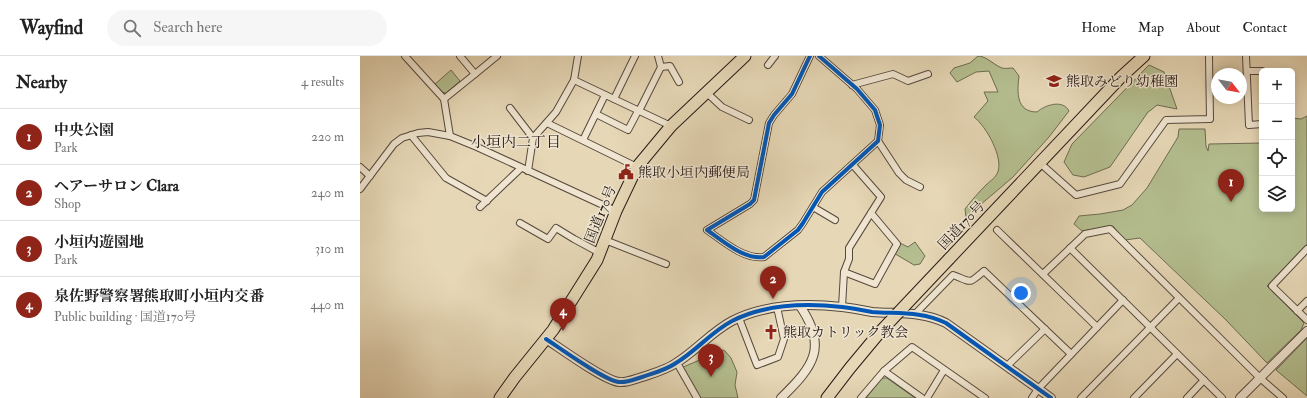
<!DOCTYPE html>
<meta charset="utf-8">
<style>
:root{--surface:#fff;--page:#f6f6f6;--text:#222;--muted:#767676;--line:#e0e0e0;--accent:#8f2418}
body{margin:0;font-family:"IM FELL Double Pica","Noto Serif JP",serif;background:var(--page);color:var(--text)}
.controls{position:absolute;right:12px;top:12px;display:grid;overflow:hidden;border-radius:6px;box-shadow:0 2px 10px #0003}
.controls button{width:36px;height:36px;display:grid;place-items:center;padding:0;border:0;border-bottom:1px solid var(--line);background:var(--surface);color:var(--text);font:20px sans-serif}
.compass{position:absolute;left:851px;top:12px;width:36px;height:36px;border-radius:50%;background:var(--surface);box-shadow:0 2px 10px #0003;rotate:121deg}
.you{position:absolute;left:661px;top:237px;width:14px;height:14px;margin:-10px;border:3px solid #fff;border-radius:50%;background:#1a73e8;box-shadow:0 0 0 6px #1a73e833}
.badge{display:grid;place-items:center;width:26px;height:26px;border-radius:50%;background:var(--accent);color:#fff;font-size:13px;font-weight:700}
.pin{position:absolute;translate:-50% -33px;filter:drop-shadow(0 1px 2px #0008)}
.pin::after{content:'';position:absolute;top:21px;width:14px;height:12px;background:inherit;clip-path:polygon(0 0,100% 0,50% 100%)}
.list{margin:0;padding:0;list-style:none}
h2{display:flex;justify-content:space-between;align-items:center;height:52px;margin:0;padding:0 16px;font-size:17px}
h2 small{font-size:13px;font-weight:400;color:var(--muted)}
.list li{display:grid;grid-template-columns:26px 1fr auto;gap:12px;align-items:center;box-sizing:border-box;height:56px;padding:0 16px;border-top:1px solid var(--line)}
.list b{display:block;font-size:15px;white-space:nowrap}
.list p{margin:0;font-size:13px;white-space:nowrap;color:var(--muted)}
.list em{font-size:13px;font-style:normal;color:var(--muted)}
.icon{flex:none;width:22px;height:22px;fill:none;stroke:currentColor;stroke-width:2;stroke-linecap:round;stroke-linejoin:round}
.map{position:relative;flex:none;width:947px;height:342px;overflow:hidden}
header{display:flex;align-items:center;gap:24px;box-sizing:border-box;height:56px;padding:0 20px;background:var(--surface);border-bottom:1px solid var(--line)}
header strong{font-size:19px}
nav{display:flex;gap:22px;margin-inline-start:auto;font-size:14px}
.search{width:280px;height:36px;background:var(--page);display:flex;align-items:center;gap:10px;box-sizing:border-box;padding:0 14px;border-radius:22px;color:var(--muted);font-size:15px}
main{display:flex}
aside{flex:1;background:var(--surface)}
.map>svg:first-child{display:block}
</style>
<header>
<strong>Wayfind</strong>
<div class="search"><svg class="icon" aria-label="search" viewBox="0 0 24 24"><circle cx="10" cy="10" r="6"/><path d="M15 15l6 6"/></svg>Search here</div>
<nav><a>Home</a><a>Map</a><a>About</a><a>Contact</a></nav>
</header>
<main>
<aside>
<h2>Nearby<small>4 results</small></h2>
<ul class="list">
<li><span class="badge">1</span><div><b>中央公園</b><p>Park</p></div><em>220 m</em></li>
<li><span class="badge">2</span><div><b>ヘアーサロン Clara</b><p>Shop</p></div><em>240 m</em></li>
<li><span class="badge">3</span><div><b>小垣内遊園地</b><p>Park</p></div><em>310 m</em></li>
<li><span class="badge">4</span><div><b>泉佐野警察署熊取町小垣内交番</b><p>Public building · 国道170号</p></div><em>440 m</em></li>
</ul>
</aside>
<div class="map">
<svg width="947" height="342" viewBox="0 0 947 342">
<rect width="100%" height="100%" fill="#e6d7b6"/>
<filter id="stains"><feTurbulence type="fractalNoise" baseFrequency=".005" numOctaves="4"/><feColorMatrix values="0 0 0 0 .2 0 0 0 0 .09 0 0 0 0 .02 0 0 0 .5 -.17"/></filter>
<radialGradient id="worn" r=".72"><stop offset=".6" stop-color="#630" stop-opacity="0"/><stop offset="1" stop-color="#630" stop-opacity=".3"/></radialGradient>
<g fill="#b4be8f" stroke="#6d6c52">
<path d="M618,0C626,0 634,9 642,12C645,13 649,12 653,12L659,20C657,36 656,56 677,56C685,49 703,43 709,55L689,81L653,121L606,161L605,153C612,144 618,137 626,129C629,126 635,122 637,118C645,103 626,70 614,61L628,45L624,36H638L629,15L616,16L597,26L590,17L594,12L610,7Z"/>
<path d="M789,9L804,16L817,53L797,49L791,54L788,56L750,111L724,121L713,119L704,106L712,88Z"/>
<path d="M91,14L100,25L86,37L81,36L74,29Z"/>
<path d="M947,60V188L907,230L944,267L941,274L907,307L866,264L780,182L765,184L753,170L722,175L714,168L719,160L740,158L763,154L772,149L787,132L818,81L819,73H845L846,90L848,95L849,88L902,87V153H932V62L941,63Z"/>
<path d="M538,186L548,191L555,186L565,200L560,208L554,209L532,196Z"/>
<path d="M947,282V340L916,314Z"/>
<path d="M363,294L365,295L371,302L377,316L375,329L378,342H339L321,312Z"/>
<path d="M521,322H527L555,342H506Z"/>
</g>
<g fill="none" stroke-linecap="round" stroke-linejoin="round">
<g stroke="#56493e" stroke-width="8">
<g id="minor">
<path d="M45,0L84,43L90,80"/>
<path d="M450,0L432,38L414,59L409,67L394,144L390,148L347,174C363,185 384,204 404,201L438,174L443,167L462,136L518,85L520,69L515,54L497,33L459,0"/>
<path d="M886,0L889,69L902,68"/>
<path d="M408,9L415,0"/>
<path d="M301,11L310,10L319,26"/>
<path d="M887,15H902"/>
<path d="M115,18L137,0"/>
<path d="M214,24L311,70"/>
<path d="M492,29L533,18L548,25L568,18"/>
<path d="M347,37L362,51L389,64"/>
<path d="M84,43L115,18L100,0"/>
<path d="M254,43L275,0"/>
<path d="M150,52L173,82"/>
<path d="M279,55L301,11L298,0"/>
<path d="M236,58L268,74L278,55"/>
<path d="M187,67L277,111"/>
<path d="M51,79L86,122L127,145"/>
<path d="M223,84L245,39"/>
<path d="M518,85L539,117L546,124L560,131"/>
<path d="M680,107L716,139L760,128L806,64L850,63L849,0"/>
<path d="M0,111L10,120"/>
<path d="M168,115L173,82L196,56L214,24L218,0"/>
<path d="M0,133L34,88L42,82L58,77L68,76L90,80L117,91L256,155"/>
<path d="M120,151L161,112"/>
<path d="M453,151L475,164"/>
<path d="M160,167L188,183L196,172L214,183L240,197"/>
<path d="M637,174L737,271"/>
<path d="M245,184L306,208"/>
<path d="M710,192L862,342"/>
<path d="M947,193L912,230L947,264"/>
<path d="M484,216L515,228L537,188L511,157"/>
<path d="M683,218L725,178L750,173L900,322L923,342"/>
<path d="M482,251L484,216L489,203V192L521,141L493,109"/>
<path d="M937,255L947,245"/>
<path d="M555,258L593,219C612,226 608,229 624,215L711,298"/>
<path d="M379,262L397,309L418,301L424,283L417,251"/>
<path d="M317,307L337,342"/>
<path d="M647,310L685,273"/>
<path d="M524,315L562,342"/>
<path d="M501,342L524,315L552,291L625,342"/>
<path d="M567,342L584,314"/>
<path d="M672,342L678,333L763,244"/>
<path d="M721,342L819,242"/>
<path d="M774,342L817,298"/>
<path d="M827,342L844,324"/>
</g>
</g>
<g stroke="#56493e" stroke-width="10">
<g id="tertiary">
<path d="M186,283C200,292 245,325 259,326C267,327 275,323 282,321C294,317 306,314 316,307C336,295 351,276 372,265C405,248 445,247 482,251C492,252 502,254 512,256C538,258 561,255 586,267L691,342"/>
<path d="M421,342C454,310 468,291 440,250"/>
<path d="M880,342L947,275"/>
</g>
</g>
<g stroke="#261a16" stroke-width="13">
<g id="trunk">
<path d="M589,203L761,21L784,0"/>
<path d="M140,342L155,321L193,274L237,204L256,155L277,111L311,70L385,0"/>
<path d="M467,342L490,312L520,276"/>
</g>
</g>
<use href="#minor" stroke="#efe5d0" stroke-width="6"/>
<use href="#tertiary" stroke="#efe5d0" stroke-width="8"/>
<use href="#trunk" stroke="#e6d7b6" stroke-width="11"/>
<g stroke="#261a16" stroke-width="13" stroke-linecap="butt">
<path id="trunk-bridge" d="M520,276L589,203"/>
</g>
<use href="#trunk-bridge" stroke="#e6d7b6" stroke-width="11"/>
<g stroke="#efe5d0" stroke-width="6">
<g id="cycleway">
<path d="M450,0L432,38L414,59L409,67L394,144L390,148L347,174C363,185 384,204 404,201L438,174L443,167L462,136L518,85L520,69L515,54L497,33L459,0"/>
<path d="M186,283C200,292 245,325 259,326C267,327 275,323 282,321C294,317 306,314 316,307C336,295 351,276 372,265C405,248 445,247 482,251C492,252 502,254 512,256C538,258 561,255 586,267L691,342"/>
</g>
</g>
<use href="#cycleway" stroke="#0057b8" stroke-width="4"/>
</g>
<defs>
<g id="school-bare" transform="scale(1.2)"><path d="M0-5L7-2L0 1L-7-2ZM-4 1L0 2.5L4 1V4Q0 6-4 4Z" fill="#8f2418" stroke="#efe5d0" stroke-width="2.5" paint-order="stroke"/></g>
<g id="civic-bare" transform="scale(1.2)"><path d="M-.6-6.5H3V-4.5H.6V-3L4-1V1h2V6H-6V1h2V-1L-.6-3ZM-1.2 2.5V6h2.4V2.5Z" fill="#8f2418" stroke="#efe5d0" stroke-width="2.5" paint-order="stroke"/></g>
<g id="church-bare" transform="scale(1.2)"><path d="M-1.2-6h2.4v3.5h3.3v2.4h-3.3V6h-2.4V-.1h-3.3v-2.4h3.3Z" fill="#8f2418" stroke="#efe5d0" stroke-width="2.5" paint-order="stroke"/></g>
</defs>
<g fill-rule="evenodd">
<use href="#school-bare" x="694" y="25"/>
<use href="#civic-bare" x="266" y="116"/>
<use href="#church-bare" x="411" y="276"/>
</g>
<g text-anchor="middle" stroke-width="3" stroke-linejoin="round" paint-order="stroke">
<g font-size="14" fill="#261a16" stroke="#efe5d0" text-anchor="start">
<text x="706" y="30">熊取みどり幼稚園</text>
<text x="278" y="121">熊取小垣内郵便局</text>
<text x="423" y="281">熊取カトリック教会</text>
</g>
<g font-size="14" fill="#261a16" stroke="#efe5d0">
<text transform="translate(240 158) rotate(-68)" y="5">国道170号</text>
<text transform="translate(601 169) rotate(-47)" y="5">国道170号</text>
</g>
<g font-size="15" fill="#261a16" stroke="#efe5d0">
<text x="156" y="91">小垣内二丁目</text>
</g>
</g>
<rect width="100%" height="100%" filter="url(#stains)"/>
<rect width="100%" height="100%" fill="url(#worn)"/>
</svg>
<div class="controls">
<button>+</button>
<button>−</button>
<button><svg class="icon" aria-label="locate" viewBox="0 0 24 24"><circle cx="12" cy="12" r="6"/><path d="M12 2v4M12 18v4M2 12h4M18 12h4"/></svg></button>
<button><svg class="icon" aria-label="layers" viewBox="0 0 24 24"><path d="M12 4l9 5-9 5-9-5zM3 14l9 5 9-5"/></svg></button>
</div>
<svg class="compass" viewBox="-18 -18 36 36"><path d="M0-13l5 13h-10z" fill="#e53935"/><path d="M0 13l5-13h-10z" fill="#767676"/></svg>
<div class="you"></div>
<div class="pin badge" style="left:871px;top:146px">1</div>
<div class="pin badge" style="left:413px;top:243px">2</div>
<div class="pin badge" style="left:351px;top:321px">3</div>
<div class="pin badge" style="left:203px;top:275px">4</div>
</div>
</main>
